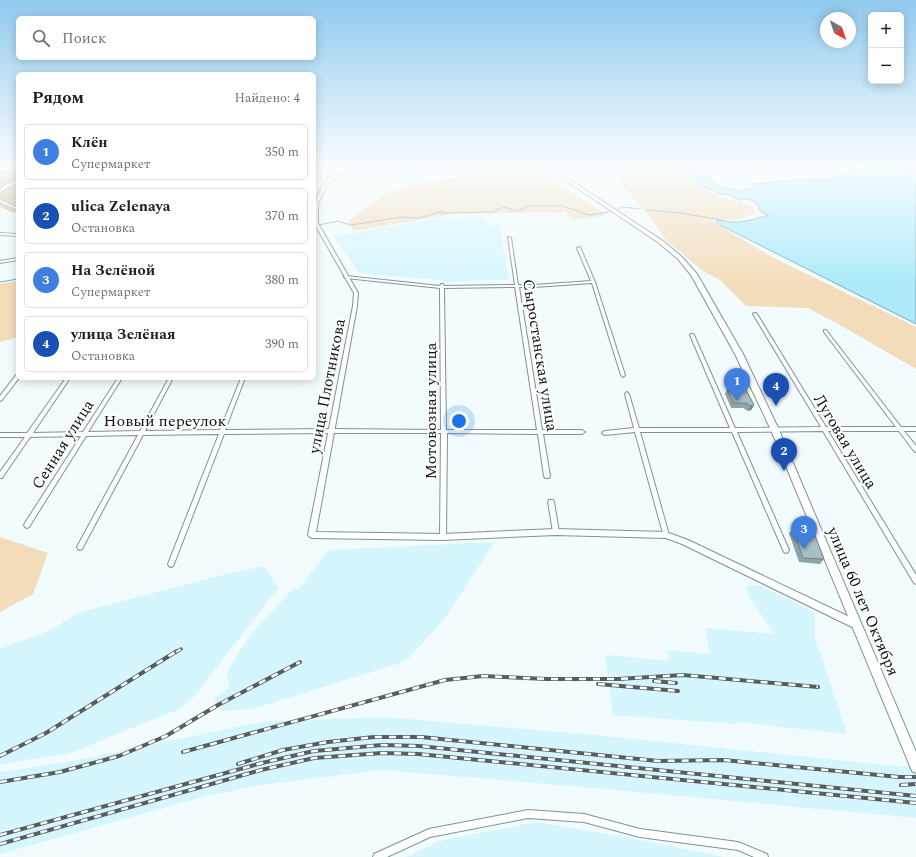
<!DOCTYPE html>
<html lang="ru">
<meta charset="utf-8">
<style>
:root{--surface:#fff;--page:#f2f2f2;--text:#202124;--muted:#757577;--line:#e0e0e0;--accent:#1a73e8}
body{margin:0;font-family:Spectral,serif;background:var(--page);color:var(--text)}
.controls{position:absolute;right:12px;top:12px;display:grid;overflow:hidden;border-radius:6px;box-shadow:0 2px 10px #0003}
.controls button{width:36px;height:36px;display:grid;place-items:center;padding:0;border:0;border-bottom:1px solid var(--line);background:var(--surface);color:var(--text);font:20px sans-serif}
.compass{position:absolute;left:820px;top:12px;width:36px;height:36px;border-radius:50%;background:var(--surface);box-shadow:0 2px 10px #0003;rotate:140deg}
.you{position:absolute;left:459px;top:421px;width:14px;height:14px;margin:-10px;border:3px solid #fff;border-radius:50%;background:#1a73e8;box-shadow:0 0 0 6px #1a73e833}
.badge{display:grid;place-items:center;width:26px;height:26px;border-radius:50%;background:var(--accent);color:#fff;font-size:13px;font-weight:700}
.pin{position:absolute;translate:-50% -33px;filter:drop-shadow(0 1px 2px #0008)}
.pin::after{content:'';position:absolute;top:21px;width:14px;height:12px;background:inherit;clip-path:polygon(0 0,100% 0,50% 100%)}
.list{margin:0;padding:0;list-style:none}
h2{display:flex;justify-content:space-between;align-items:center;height:52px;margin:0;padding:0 16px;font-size:17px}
h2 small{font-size:13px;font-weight:400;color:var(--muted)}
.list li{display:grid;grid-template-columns:26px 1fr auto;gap:12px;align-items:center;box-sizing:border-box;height:56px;margin:0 8px 8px;padding:0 8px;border:1px solid var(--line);border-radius:6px}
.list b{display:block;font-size:15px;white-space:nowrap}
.list p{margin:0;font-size:13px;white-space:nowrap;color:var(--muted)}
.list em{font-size:13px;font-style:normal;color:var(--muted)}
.icon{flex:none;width:22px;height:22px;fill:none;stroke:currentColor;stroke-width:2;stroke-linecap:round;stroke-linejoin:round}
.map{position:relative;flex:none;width:916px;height:857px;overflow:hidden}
.search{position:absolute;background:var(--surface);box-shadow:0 2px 10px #0003;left:16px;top:16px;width:300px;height:44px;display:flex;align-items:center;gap:10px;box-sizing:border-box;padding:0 14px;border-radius:6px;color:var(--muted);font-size:15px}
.panel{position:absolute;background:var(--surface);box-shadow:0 2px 10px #0003;left:16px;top:72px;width:300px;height:308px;border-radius:6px}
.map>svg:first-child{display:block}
</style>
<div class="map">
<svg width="916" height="857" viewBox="0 0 916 857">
<rect width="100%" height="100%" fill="#f2fbfd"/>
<g fill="#d5f6fe">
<path d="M486,217L487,225L499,224L509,279L445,282L439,280L359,273L334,236L431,219Z"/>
<path d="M470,543H494L446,616L432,633L407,659L397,664L252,709L221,711L214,698L229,688L227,672L251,634L294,588L298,590L329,550Z"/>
<path d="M264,566L278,588L192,699L179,709L68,754L0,764V649L48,631L81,612L230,573Z"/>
<path d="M747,585L761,586L815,613V638L847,734L736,722V724L613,715L605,655L669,661L667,650L710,654L705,628L774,634L748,595Z"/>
<path d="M384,717L595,735L894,766L916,767V818L595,788L381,770L260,785L206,796L0,854V772L68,762L266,721Z"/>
<path d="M537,822L646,841L724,857H406L439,841Z"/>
</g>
<g fill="#f3dcba">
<path d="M518,166H530L607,215L574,220L566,212L453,214L353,231L348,221L379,198L404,187Z"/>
<path d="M612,166H677L694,182L716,195L754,207L755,213L738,219L711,220L772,257L916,327V369L840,325L808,308L746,306L721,281L703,271L666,240L651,218L624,187Z"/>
<path d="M18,281V337L0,342V284Z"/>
<path d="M0,537L48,553L33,594L0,612Z"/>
</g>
<g fill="#d0ae77">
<path d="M18,168V181L0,189V171Z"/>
<path d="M18,182V213L11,212L0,207V192L2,190Z"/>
</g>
<path fill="#aceaf9" stroke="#7caab5" d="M680,166H692L718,186L740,191L755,188L753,184L797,180L831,179L832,177L845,174L848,169C871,165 893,166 916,170V324L720,225L716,221C722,219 726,222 732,222C745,223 757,218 769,215L761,212L756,203L749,199L740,200L729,195L720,194L705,187Z"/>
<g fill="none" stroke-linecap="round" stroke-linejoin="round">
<g stroke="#7caab5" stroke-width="1">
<path d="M618,209L622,207L641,209"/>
<path d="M646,210L681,213L721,220"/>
<path d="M314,226L338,221L351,225L402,217L419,218L443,211L441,213L493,212L504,207L517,211L529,206H563L589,215L609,212"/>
<path d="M0,282L18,279"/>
</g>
<g stroke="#7d9398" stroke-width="2">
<g id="minor">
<path d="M18,180V182L6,188L0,193V190L4,186Z"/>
<path d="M0,200L18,208V210L0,202Z"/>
<path d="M0,233L18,234V236L0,235Z"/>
<path d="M508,237L511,238L518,285H534L591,281L577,248L580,247L595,282L625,375L623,377L621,375L592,283L534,287H519L542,430H582L585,432L582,434H543L550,476L549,478H545L544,476L538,434L447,433L446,537L445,539L443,540L441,539L440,537L441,433H330L224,434L174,564L173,566L171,567L169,566L168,564L219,434L143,435L82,549L80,550L78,549L77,547L78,545L138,435L86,436L29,527L27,528L25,527L24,525L25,523L81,436L30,437L2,478H0V472L25,437H0V433H27L66,378H70L33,433L83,432L118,378H122L88,432L140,431L169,378H173L145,431L220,430L241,378H245L225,430L330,429L441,430L440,288L346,278L344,277L346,276L440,286L441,284H443L444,286L515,285ZM515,287L537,430H446L444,288Z"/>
<path d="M18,258V260L0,263V261Z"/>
<path d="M754,313H756L757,314L826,427H896L824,332V330H826L901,427H916V431H904L916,446V452L914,451L899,431H828L916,575V584L914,583L823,431L737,432L789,550L788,552L786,553L784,552L783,550L732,432H640L669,535L668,537L666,538L664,537L635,432L605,435L603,434L602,433L603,432L605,431L634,428L625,394L627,392L629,394L639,428H730L690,335L691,334H693L694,335L735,428L821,427L753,314Z"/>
<path d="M18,374V378H19L2,400L0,401V396L16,375Z"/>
<path d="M549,500H553L554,502L559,532L558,534L556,535L554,534L553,532L548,502Z"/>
<path d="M528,810L584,814L640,829L738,842L767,854L768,857H754L738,850L640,837L584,822L528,818L430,837L387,857H373L374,854L429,829Z"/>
</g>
</g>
<g stroke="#7d9398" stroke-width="2">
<path id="tertiary" d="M353,166H358L331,180L326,187L318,204V223L358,293L357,306L316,532L443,534L556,529L666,532L688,540L858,621L859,624L858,627L855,628L852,627L682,544L666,538L556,535L443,540L312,538L310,537L308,535L353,306L354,293L314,223V204L322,187L329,178Z"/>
</g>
<g stroke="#7d9398" stroke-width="2">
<path id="primary" d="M544,166H549L663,241L682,257L697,274L743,354L779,430L916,752V773L912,771L771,430L735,354L691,275L678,259L659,243Z"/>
</g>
<use href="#minor" fill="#fff" fill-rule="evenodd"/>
<use href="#tertiary" fill="#fff" fill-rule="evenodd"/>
<use href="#primary" fill="#fff" fill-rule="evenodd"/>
<g stroke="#565e60" stroke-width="3.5">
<path id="rail-far1" d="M176,652L181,649"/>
</g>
<g stroke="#565e60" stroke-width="4">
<g id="rail">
<path d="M654,681L676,683"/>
<path d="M598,684L678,691"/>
<path d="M183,752L445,680L483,676L547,679H618L683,675L818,687"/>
<path d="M0,756L46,733L177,651"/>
<path d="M238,764L283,750L328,742L374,737H421L658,761L724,760L899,777H916"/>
<path d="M0,782L60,772L119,756L166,736L218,705L300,662"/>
<path d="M901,785L916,784"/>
<path d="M0,835L262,763L314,751L382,745L419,746L916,796"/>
<path d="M0,844L261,770L314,758L382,753L418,754L916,803"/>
</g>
</g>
<use href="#rail-far1" stroke="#fff" stroke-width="2" stroke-dasharray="5.5" stroke-linecap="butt"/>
<use href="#rail" stroke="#fff" stroke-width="2.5" stroke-dasharray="7" stroke-linecap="butt"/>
</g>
<g fill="#90a3a9">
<path d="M734,382L754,405L751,410L748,411L743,408H731L725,394L727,389H732L731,387Z"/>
<path d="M793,529L824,559L820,564L799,562L789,533Z"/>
</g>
<path fill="#758589" d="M754,405L751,410L748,411L751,406Z"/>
<g fill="#a7bec4" stroke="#758589">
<path d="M734,382H742L754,405L751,406L746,403H734L727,389H737Z"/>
<path d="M793,529L813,530L824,559L803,558Z"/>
</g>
<linearGradient id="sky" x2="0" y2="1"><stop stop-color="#90caef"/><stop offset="0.58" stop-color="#f9fdfe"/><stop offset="1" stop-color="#f9fdfe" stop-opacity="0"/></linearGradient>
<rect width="916" height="286" fill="url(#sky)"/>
<g text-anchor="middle" stroke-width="4" stroke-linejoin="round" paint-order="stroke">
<g font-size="16" fill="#0b1315" stroke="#fff">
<text transform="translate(541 355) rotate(81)" y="6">Сыростанская улица</text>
<text transform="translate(326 386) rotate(-79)" y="6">улица Плотникова</text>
<text transform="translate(430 411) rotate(-90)" y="6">Мотовозная улица</text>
<text x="165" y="426">Новый переулок</text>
<text transform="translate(846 441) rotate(59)" y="6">Луговая улица</text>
<text transform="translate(62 444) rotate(-58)" y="6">Сенная улица</text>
<text transform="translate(864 601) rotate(67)" y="6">улица 60 лет Октября</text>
</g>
</g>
</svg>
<div class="controls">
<button>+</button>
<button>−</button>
</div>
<svg class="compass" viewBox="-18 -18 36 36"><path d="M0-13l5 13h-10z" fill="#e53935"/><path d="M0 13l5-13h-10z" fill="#757577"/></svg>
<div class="you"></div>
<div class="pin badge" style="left:737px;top:401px;background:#3f7fe0">1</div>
<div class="pin badge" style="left:784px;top:471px;background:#1a4fb4">2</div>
<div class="pin badge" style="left:804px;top:549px;background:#3f7fe0">3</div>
<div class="pin badge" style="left:776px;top:406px;background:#1a4fb4">4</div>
<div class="search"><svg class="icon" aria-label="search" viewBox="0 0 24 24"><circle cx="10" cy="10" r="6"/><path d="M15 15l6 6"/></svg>Поиск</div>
<section class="panel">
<h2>Рядом<small>Найдено: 4</small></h2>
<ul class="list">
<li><span class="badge" style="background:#3f7fe0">1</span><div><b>Клён</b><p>Супермаркет</p></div><em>350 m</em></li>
<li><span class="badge" style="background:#1a4fb4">2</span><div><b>ulica Zelenaya</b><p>Остановка</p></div><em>370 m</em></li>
<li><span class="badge" style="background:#3f7fe0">3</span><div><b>На Зелёной</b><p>Супермаркет</p></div><em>380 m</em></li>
<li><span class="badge" style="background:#1a4fb4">4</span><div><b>улица Зелёная</b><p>Остановка</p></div><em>390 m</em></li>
</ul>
</section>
</div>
